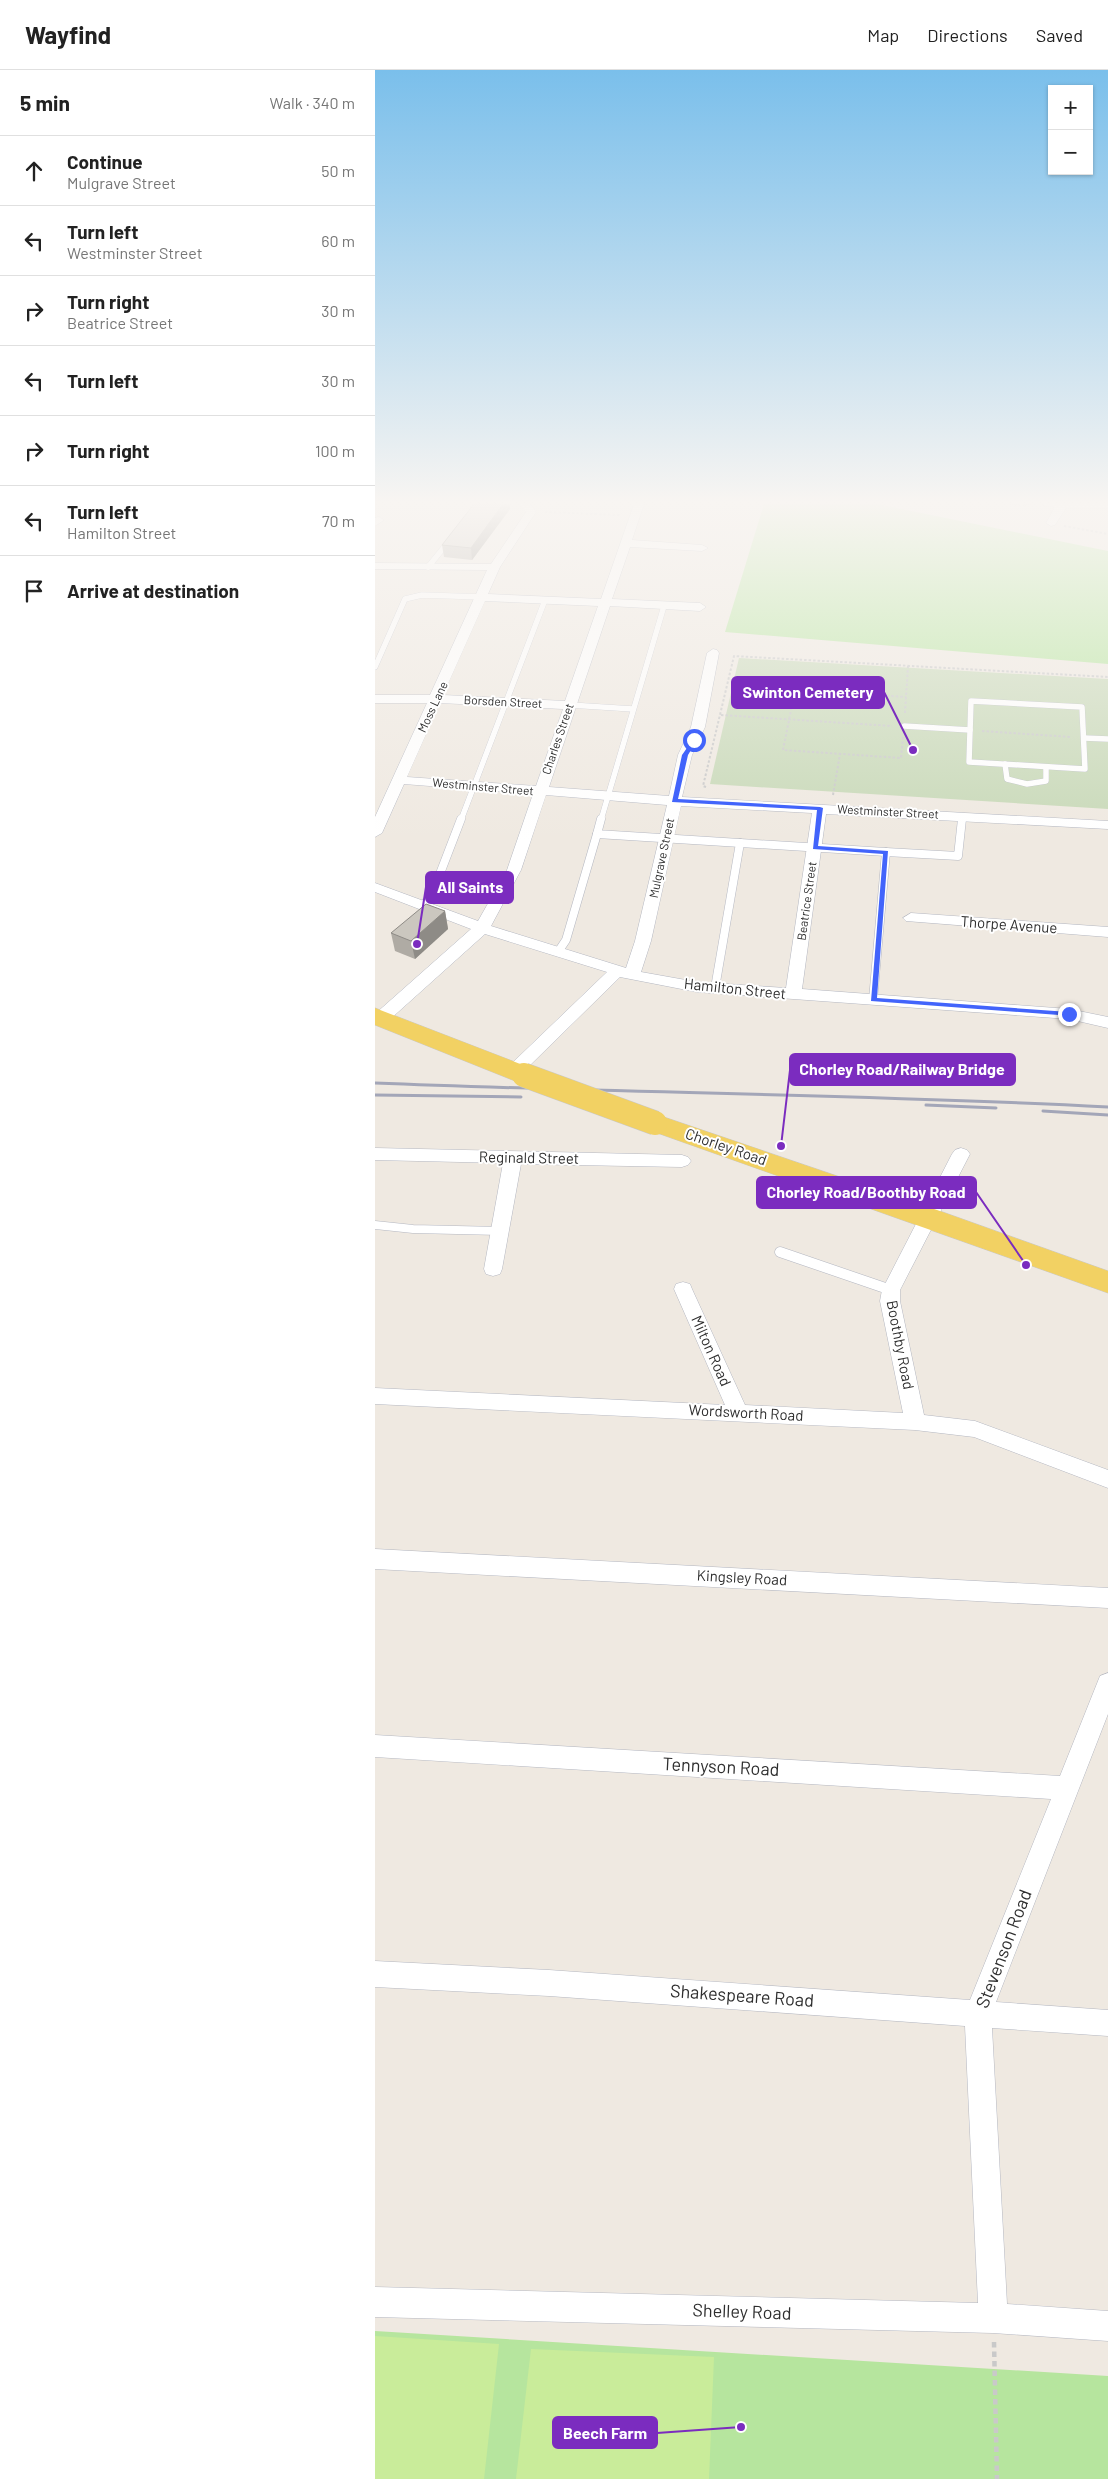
<!DOCTYPE html>
<meta charset="utf-8">
<style>
:root{--surface:#fff;--page:#f6f6f6;--text:#222;--muted:#767676;--line:#e0e0e0}
body{margin:0;font-family:Barlow,sans-serif;background:var(--page);color:var(--text)}
.controls{position:absolute;right:15px;top:15px;display:grid;overflow:hidden;border-radius:0px;box-shadow:0 1px 4px #0004}
.controls button{width:45px;height:45px;display:grid;place-items:center;padding:0;border:0;border-bottom:1px solid var(--line);background:var(--surface);color:var(--text);font:25px sans-serif}
.stop{position:absolute;width:15px;height:15px;margin:-11px;border:4px solid #4264fb;border-radius:50%;background:#fff}
.stop.end{background:#4264fb;border-color:#fff;box-shadow:0 1px 5px #0008}
.list{margin:0;padding:0;list-style:none}
h2{display:flex;justify-content:space-between;align-items:center;height:65px;margin:0;padding:0 20px;font-size:21px}
h2 small{font-size:16px;font-weight:400;color:var(--muted)}
.list li{display:grid;grid-template-columns:32px 1fr auto;gap:15px;align-items:center;box-sizing:border-box;height:70px;padding:0 20px;border-top:1px solid var(--line)}
.list b{display:block;font-size:19px;white-space:nowrap}
.list p{margin:0;font-size:16px;white-space:nowrap;color:var(--muted)}
.list em{font-size:16px;font-style:normal;color:var(--muted)}
.icon{flex:none;width:28px;height:28px;fill:none;stroke:currentColor;stroke-width:2;stroke-linecap:round;stroke-linejoin:round}
.map{position:relative;flex:none;width:733px;height:2409px;overflow:hidden}
header{display:flex;align-items:center;gap:30px;box-sizing:border-box;height:70px;padding:0 25px;background:var(--surface);border-bottom:1px solid var(--line)}
header strong{font-size:24px}
nav{display:flex;gap:28px;margin-inline-start:auto;font-size:18px}
main{display:flex}
aside{flex:1;background:var(--surface)}
.map>svg:first-child{display:block}
</style>
<header>
<strong>Wayfind</strong>
<nav><a>Map</a><a>Directions</a><a>Saved</a></nav>
</header>
<main>
<aside>
<h2>5 min<small>Walk · 340 m</small></h2>
<ul class="list">
<li><svg class="icon" aria-label="ahead" viewBox="0 0 24 24"><path d="M12 20V5M6 11l6-6 6 6"/></svg><div><b>Continue</b><p>Mulgrave Street</p></div><em>50 m</em></li>
<li><svg class="icon" aria-label="left" viewBox="0 0 24 24"><path d="M17 20v-9H6M10 6l-5 5 5 5"/></svg><div><b>Turn left</b><p>Westminster Street</p></div><em>60 m</em></li>
<li><svg class="icon" aria-label="right" viewBox="0 0 24 24"><path d="M7 20v-9h11M14 6l5 5-5 5"/></svg><div><b>Turn right</b><p>Beatrice Street</p></div><em>30 m</em></li>
<li><svg class="icon" aria-label="left" viewBox="0 0 24 24"><path d="M17 20v-9H6M10 6l-5 5 5 5"/></svg><div><b>Turn left</b></div><em>30 m</em></li>
<li><svg class="icon" aria-label="right" viewBox="0 0 24 24"><path d="M7 20v-9h11M14 6l5 5-5 5"/></svg><div><b>Turn right</b></div><em>100 m</em></li>
<li><svg class="icon" aria-label="left" viewBox="0 0 24 24"><path d="M17 20v-9H6M10 6l-5 5 5 5"/></svg><div><b>Turn left</b><p>Hamilton Street</p></div><em>70 m</em></li>
<li><svg class="icon" aria-label="arrive" viewBox="0 0 24 24"><path d="M6 21V4h12l-3 4 3 4H6"/></svg><div><b>Arrive at destination</b></div></li>
</ul>
</aside>
<div class="map">
<svg width="733" height="2409" viewBox="0 0 733 2409">
<rect width="100%" height="100%" fill="#efe9e1"/>
<g fill="#b6e59e">
<path d="M389,434H502L733,481V594L350,562Z"/>
<path d="M0,2261L733,2306V2409H0Z"/>
</g>
<path fill="#c8d9b8" d="M364,588L733,609V739L335,714Z"/>
<g fill="#c9ec9a">
<path d="M0,2266L124,2274L109,2409H0Z"/>
<path d="M156,2279L339,2287L334,2409H141Z"/>
</g>
<g fill="none" stroke-linecap="round" stroke-linejoin="round">
<g stroke="#b4b7c1" stroke-width="6">
<g id="service-far2">
<path d="M53,497L75,470"/>
<path d="M0,597L30,529L47,525L107,527"/>
<path d="M596,631L707,637L710,699L594,692Z"/>
<path d="M195,635L258,639"/>
<path d="M529,656L595,660"/>
<path d="M709,668L733,669"/>
<path d="M630,694L632,709L652,714L671,711V697"/>
<path d="M86,750L170,530"/>
<path d="M226,750L289,536"/>
<path d="M587,750V747"/>
</g>
</g>
<g stroke="#b4b7c1" stroke-width="9">
<g id="service-far1">
<path d="M226,749L222,764L511,782L498,930"/>
<path d="M511,782L583,786L587,749"/>
<path d="M48,835L56,827L86,749"/>
<path d="M183,882L191,870L222,764"/>
<path d="M340,918L365,773"/>
<path d="M0,1155L38,1159L125,1161"/>
</g>
</g>
<g stroke="#b4b7c1" stroke-width="11">
<path id="service" d="M405,1182L516,1220"/>
</g>
<g stroke="#b4b7c1" stroke-width="1">
<g id="minor">
<path d="M145,434H155L161,442L125,497L113,524L226,529L259,434H269L257,470L327,475L333,478L327,481L255,477L237,529L325,533L331,537L325,541L235,536L174,717L294,726L303,685L316,657L332,583L338,579L342,580L344,583L330,657L317,685L307,727L733,751V759L451,744L427,919L694,939L733,947V958L694,949L322,922L245,907L144,1006H132L130,1002L132,998L232,902L110,864L12,952H0V944L96,859L0,822V813L103,851L132,800L158,724L29,714L7,763L0,767V747L52,633H0V625H55L112,500L0,499V493L116,494L151,442ZM110,531L223,536L190,631L68,625ZM65,633L188,639L161,716L32,707ZM171,725L292,735L260,871L251,898L116,856L146,800ZM306,736L437,743L411,918L322,912L266,902L276,871Z"/>
<path d="M668,434H733V438H691L680,455L676,456L671,453L680,437L669,436Z"/>
<path d="M4,447L9,450L0,456V448Z"/>
<path d="M536,843L733,857V867L531,851L528,848Z"/>
<path d="M0,1078L307,1085L313,1087L316,1091L313,1095L307,1097L146,1094L127,1199L125,1204L118,1206L111,1204L109,1199L128,1093L0,1090Z"/>
<path d="M586,1078L592,1080L595,1084L525,1220V1231L549,1345L600,1351L733,1400V1418L599,1367L540,1360L0,1334V1318L350,1335L299,1219L301,1214L308,1212L315,1214L317,1219L370,1335L528,1343L505,1231L507,1220L577,1084L580,1080Z"/>
<path d="M0,1479L733,1518V1538L0,1499Z"/>
<path d="M733,1603V1644L621,1932L733,1940V1966L617,1958L632,2234L733,2241V2271L618,2263L0,2247V2217L603,2233L590,1956L174,1926L0,1917V1891L174,1900L595,1930L676,1729L0,1687V1665L685,1706L725,1606Z"/>
</g>
</g>
<g stroke="#c9c9c9" stroke-width="1">
<g id="primary">
<path d="M0,938L158,999L161,1005L158,1011L149,1013L140,1011L0,955Z"/>
<path d="M280,1044L562,1140L733,1201V1223L271,1059L267,1053L271,1047Z"/>
</g>
</g>
<g stroke="#c9c9c9" stroke-width="2" stroke-dasharray="2.5 2" stroke-linecap="butt">
<path d="M635,434L647,436L655,434"/>
<path d="M170,442L246,445"/>
<path d="M689,456L733,464"/>
<path d="M530,643L533,596"/>
<path d="M346,645L517,656"/>
<path d="M607,661L696,667"/>
<path d="M528,667L526,688L408,680L420,620L531,627"/>
<path d="M331,717L328,716L359,586L733,607"/>
<path d="M458,725L465,684"/>
</g>
<path stroke="#c9c9c9" stroke-width="4.5" stroke-dasharray="5.5 4" stroke-linecap="butt" d="M619,2272L622,2409"/>
<use href="#service-far2" stroke="#fff" stroke-width="5.5"/>
<use href="#service-far1" stroke="#fff" stroke-width="8"/>
<use href="#service" stroke="#fff" stroke-width="10"/>
<use href="#minor" fill="#fff" fill-rule="evenodd"/>
<use href="#primary" fill="#f2d163" fill-rule="evenodd"/>
<g stroke="#a3a6b8" stroke-width="3">
<path d="M0,1013C244,1023 489,1024 733,1037"/>
<path d="M0,1025L146,1027"/>
<path d="M551,1035L621,1038"/>
<path d="M668,1041L733,1045"/>
</g>
<g stroke="#c9c9c9" stroke-width="25" stroke-linecap="butt">
<path id="primary-bridge" d="M149,1005L280,1053"/>
</g>
<use href="#primary-bridge" stroke="#f2d163" stroke-width="24"/>
</g>
<g fill="#afaba4">
<path d="M135,439L97,490L69,487L67,475Z"/>
<path d="M70,841L73,859L40,889L20,881L16,863Z"/>
</g>
<g fill="#8e8b86">
<path d="M128,434H134L135,439L97,490L96,478Z"/>
<path d="M70,841L73,859L40,889L36,871Z"/>
</g>
<g fill="#cbc7bf" stroke="#8e8b86">
<path d="M99,434H128L96,478L67,475Z"/>
<path d="M51,834L70,841L36,871L16,863Z"/>
</g>
<linearGradient id="sky" x2="0" y2="1"><stop stop-color="#7abfeb"/><stop offset="0.56" stop-color="#f8f5f2"/><stop offset="1" stop-color="#f8f5f2" stop-opacity="0"/></linearGradient>
<rect width="733" height="771" fill="url(#sky)"/>
<path fill="#4264fb" d="M319,668L322,670L313,685L303,729L445,737L448,738L443,776L513,781L502,928L694,942L697,946L496,931L508,784L438,779L442,740L297,732L307,685Z"/>
<g text-anchor="middle" stroke-width="4" stroke-linejoin="round" paint-order="stroke">
<g font-size="12" fill="#2e2e2e" stroke="#fff">
<text transform="translate(128 632) rotate(3)" y="4">Borsden Street</text>
<text transform="translate(58 637) rotate(-65)" y="4">Moss Lane</text>
<text transform="translate(183 669) rotate(-71)" y="4">Charles Street</text>
<text transform="translate(108 717) rotate(5)" y="4">Westminster Street</text>
<text transform="translate(513 742) rotate(3)" y="4">Westminster Street</text>
<text transform="translate(287 788) rotate(-78)" y="4">Mulgrave Street</text>
<text transform="translate(432 831) rotate(-82)" y="4">Beatrice Street</text>
</g>
<g font-size="15" fill="#2e2e2e" stroke="#fff">
<text transform="translate(634 855) rotate(4)" y="5">Thorpe Avenue</text>
<text transform="translate(360 919) rotate(6)" y="5">Hamilton Street</text>
<text transform="translate(351 1077) rotate(19)" y="5">Chorley Road</text>
<text transform="translate(154 1088) rotate(1)" y="5">Reginald Street</text>
<text transform="translate(525 1275) rotate(79)" y="5">Boothby Road</text>
<text transform="translate(336 1281) rotate(66)" y="5">Milton Road</text>
<text transform="translate(371 1343) rotate(3)" y="5">Wordsworth Road</text>
<text transform="translate(367 1508) rotate(3)" y="5">Kingsley Road</text>
</g>
<g font-size="18" fill="#2e2e2e" stroke="#fff">
<text transform="translate(346 1697) rotate(3)" y="6">Tennyson Road</text>
<text transform="translate(629 1879) rotate(-69)" y="6">Stevenson Road</text>
<text transform="translate(367 1926) rotate(4)" y="6">Shakespeare Road</text>
<text transform="translate(367 2242) rotate(2)" y="6">Shelley Road</text>
</g>
</g>
<path fill="none" stroke="#7b2cbf" stroke-width="2" d="M538 680L509 622M42 874L51 817M406 1076L415 1000M651 1195L601 1122M366 2357L282 2363"/>
<g fill="#7b2cbf" stroke="#fff" stroke-width="2">
<circle cx="538" cy="680" r="5"/>
<circle cx="42" cy="874" r="5"/>
<circle cx="406" cy="1076" r="5"/>
<circle cx="651" cy="1195" r="5"/>
<circle cx="366" cy="2357" r="5"/>
</g>
<g fill="#7b2cbf" stroke="#7b2cbf" stroke-width="2">
<rect x="357" y="607" width="152" height="31" rx="5"/>
<rect x="51" y="802" width="87" height="31" rx="5"/>
<rect x="415" y="984" width="225" height="31" rx="5"/>
<rect x="382" y="1107" width="219" height="31" rx="5"/>
<rect x="178" y="2347" width="104" height="31" rx="5"/>
</g>
<g font-size="16" text-anchor="middle" font-weight="bold" fill="#fff">
<text x="433" y="628">Swinton Cemetery</text>
<text x="95" y="823">All Saints</text>
<text x="527" y="1005">Chorley Road/Railway Bridge</text>
<text x="491" y="1128">Chorley Road/Boothby Road</text>
<text x="230" y="2369">Beech Farm</text>
</g>
</svg>
<div class="controls">
<button>+</button>
<button>−</button>
</div>
<div class="stop" style="left:319px;top:670px"></div>
<div class="stop end" style="left:694px;top:944px"></div>
</div>
</main>
